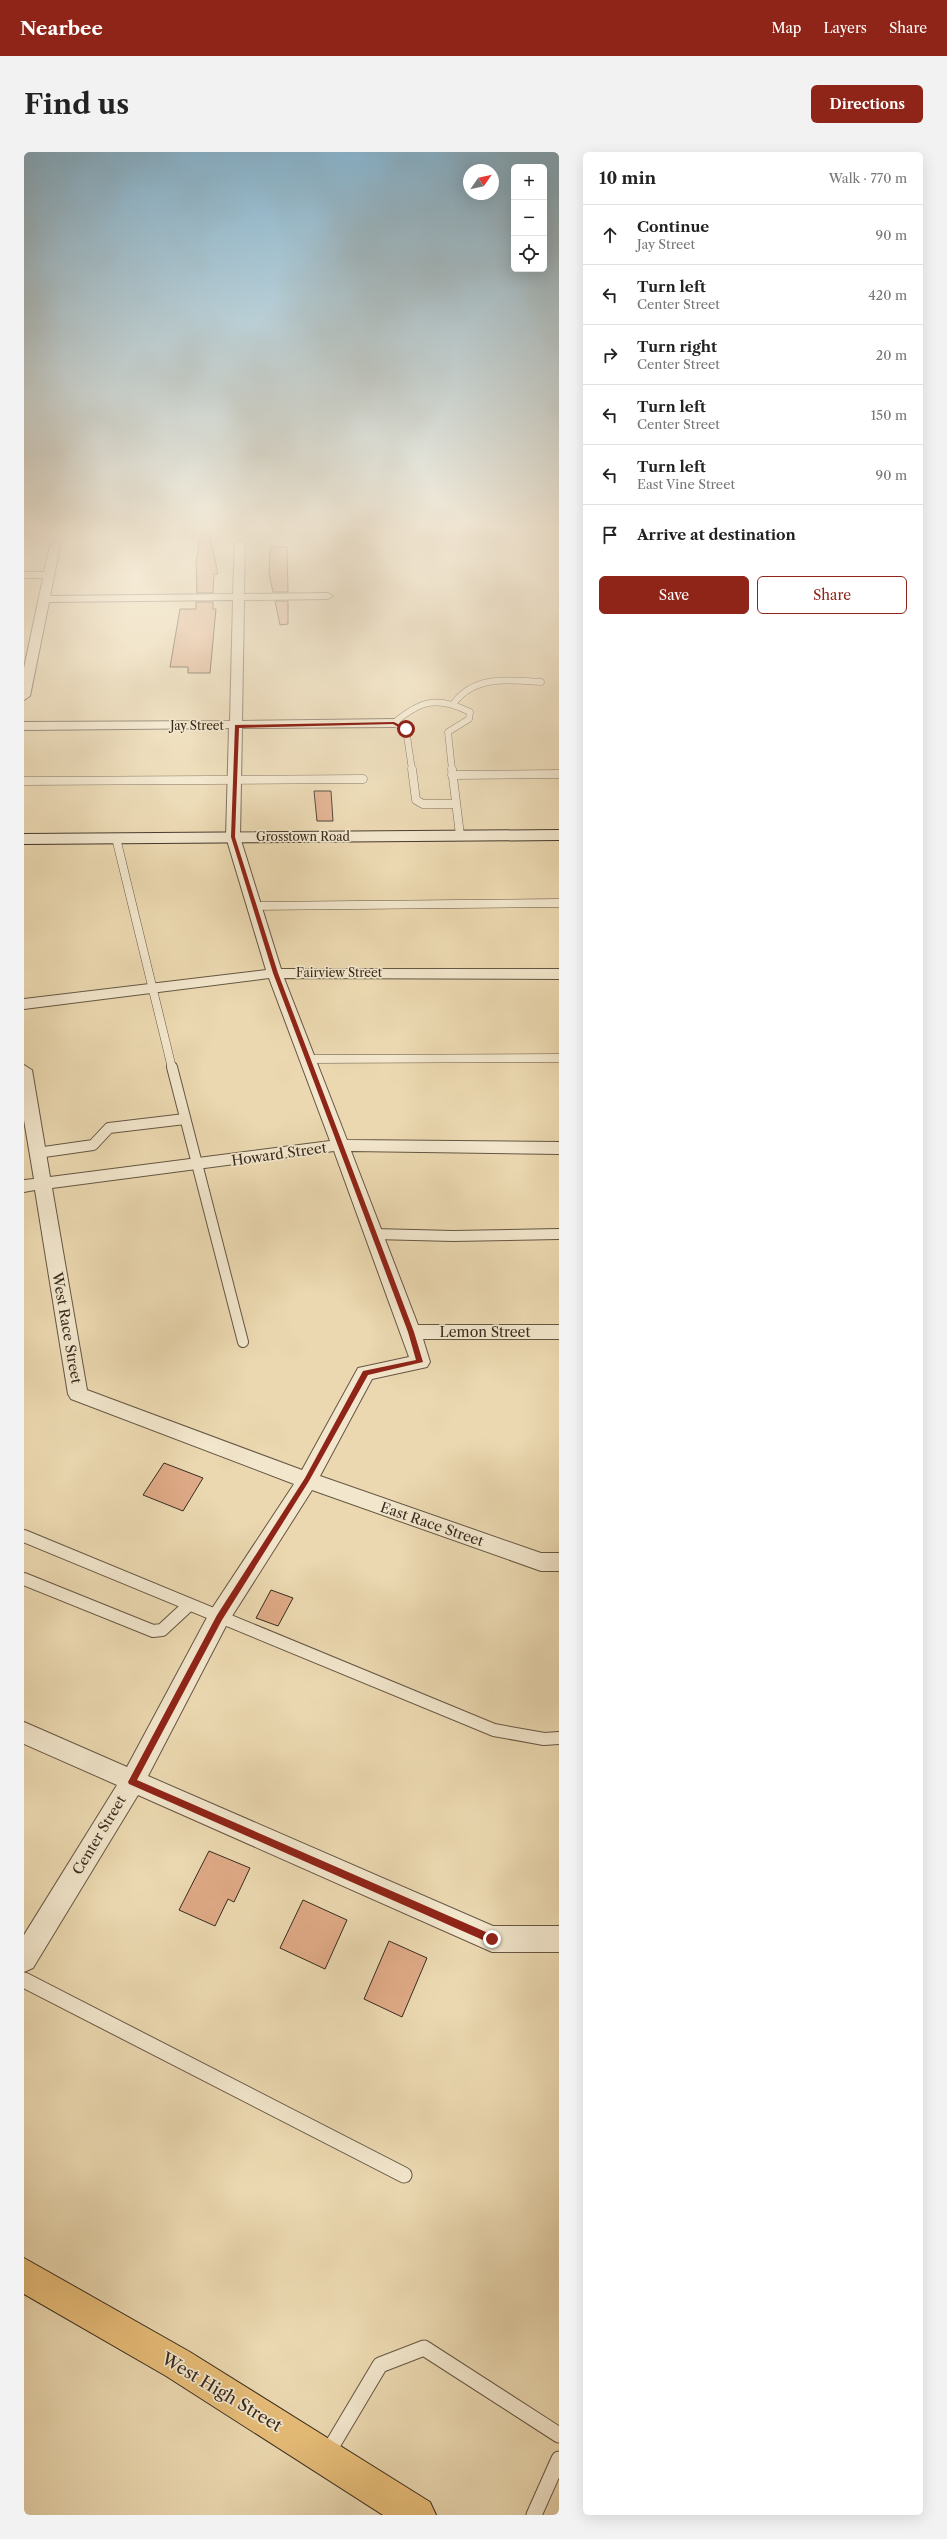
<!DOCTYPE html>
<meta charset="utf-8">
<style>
:root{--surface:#fff;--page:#f2f2f2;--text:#222;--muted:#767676;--line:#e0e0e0;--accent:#8f2418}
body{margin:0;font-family:"Libre Caslon Text",serif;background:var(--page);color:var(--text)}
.controls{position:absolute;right:12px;top:12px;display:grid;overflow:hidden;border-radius:6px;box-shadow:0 4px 16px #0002}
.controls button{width:36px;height:36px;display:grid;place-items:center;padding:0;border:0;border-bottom:1px solid var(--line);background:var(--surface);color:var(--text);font:20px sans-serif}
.compass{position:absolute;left:439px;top:12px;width:36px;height:36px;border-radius:50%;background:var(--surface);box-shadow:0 4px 16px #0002;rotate:56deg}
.stop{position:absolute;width:12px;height:12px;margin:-9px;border:3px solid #8f2418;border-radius:50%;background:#fff}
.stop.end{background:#8f2418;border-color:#fff;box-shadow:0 1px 4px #0008}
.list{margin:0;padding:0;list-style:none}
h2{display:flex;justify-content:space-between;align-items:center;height:52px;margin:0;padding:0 16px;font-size:17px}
h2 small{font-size:13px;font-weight:400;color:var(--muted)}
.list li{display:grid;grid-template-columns:26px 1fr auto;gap:12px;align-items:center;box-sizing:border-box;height:60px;padding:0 16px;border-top:1px solid var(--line)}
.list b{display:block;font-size:15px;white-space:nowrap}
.list p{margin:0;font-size:13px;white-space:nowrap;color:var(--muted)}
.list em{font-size:13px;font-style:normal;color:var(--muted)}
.actions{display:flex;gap:8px;padding:12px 16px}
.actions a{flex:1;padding:9px 0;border:1px solid var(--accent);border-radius:6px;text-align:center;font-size:14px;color:var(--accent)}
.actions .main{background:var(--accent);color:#fff}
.icon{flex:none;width:22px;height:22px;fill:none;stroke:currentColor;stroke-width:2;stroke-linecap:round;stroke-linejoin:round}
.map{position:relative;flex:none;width:535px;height:2363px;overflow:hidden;border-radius:6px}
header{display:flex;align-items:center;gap:24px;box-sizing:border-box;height:56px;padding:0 20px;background:var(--accent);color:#fff}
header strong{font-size:19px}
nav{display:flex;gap:22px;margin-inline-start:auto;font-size:14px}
.intro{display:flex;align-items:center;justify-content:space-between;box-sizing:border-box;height:96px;padding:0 24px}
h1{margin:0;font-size:28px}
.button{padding:10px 18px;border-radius:6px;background:var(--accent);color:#fff;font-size:14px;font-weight:700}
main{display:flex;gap:24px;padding:0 24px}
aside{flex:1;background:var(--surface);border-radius:6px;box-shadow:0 4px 16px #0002}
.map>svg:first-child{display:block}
</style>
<header>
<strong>Nearbee</strong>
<nav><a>Map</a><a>Layers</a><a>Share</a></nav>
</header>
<div class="intro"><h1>Find us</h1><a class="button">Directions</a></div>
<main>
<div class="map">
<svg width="535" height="2363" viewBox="0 0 535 2363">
<rect width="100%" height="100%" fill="#ebd8b0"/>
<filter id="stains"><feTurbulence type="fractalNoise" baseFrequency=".005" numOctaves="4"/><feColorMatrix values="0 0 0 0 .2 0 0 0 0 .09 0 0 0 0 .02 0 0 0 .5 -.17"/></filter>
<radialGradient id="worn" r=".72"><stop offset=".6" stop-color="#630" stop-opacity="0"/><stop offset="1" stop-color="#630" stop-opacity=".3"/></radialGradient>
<g fill="#dfaa87" stroke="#382b1f">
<path d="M177,380H185L194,422H190L189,441H173L172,411Z"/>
<path d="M246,395H263L264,440H249L245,422Z"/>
<path d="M251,449H264V472L256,473Z"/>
<path d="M172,450H189V457H192L186,521H164V515H146L156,457H172Z"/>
<path d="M290,639H307L309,669H293Z"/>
<path d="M140,1311L179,1326L159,1359L119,1343Z"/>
<path d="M247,1438L269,1446L254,1474L232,1466Z"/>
<path d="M185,1699L226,1716L210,1750L204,1747L191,1774L155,1758Z"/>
<path d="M279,1748L323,1768L301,1817L256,1796Z"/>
<path d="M365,1789L403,1806L378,1865L340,1847Z"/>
</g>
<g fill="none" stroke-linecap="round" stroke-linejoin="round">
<g stroke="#655643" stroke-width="7">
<g id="lane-far4">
<path d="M430,551C451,523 485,528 517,530"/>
<path d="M388,618L382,577L370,571C397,548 414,544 446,560L445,567L424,580L428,618"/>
</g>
</g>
<g stroke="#655643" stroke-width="9">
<g id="lane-far3">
<path d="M388,617L392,648L399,652H431"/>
<path d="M428,617L436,683"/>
<path d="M428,623L535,622"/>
<path d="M0,629L339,627"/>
<path d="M92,686L148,916"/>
<path d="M229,754L535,751"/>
<path d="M284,907L535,906"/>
</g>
</g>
<g stroke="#655643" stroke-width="12">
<g id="lane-far2">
<path d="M148,915L219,1190"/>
<path d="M13,1001L69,993L85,976L161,967"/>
<path d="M350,1082L429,1084L535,1082"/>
</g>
</g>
<g stroke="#655643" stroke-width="14">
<g id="lane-far1">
<path d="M0,1384L470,1578L520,1587L535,1586"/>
<path d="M0,1427L129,1479L138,1478L165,1453"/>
</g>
</g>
<g stroke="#655643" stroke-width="17">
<g id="lane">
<path d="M0,1828L380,2023"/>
<path d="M303,2302L356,2213L400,2196L535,2283"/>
<path d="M510,2363L535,2307"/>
</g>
</g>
<g stroke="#655643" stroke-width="2">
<path id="street" d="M216,388L221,391L220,442L304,441L309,444L304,447L220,448L218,569L370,567L376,571L370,575L218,576L216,685L257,817H535V827L260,826L323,988L535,990V1002L327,999L394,1173H535V1187H399L406,1210L403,1215L348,1227L296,1324L517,1401H535V1419H517L288,1338L203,1472L124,1624L469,1774H535V1800H468L114,1643L9,1816L0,1820V1783L93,1633L0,1592V1570L103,1615L187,1458L270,1332L47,1247L44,1242L11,1038L0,1040V1028L10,1027L0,968V913L8,918L26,1025L306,989L245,826L0,857V847L242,818L202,685L205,576L0,578V570L206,569L209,448L25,450L6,544L0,548V516L19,426H0V420H20L26,394L31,391L36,394L26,444L209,442L211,391ZM310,999L385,1205L334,1216L278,1318L63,1238L28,1036Z"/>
</g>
<g stroke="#382b1f" stroke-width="2">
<path id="secondary" d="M535,678V688L0,692V682Z"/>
</g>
<g stroke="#382b1f" stroke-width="2">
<path id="primary" d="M0,2106L166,2200L406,2350L412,2363H359L142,2224L0,2142Z"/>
</g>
<use href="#lane-far4" stroke="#f2e6cc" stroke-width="6"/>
<use href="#lane-far3" stroke="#f2e6cc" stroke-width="8"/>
<use href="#lane-far2" stroke="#f2e6cc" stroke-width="10"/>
<use href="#lane-far1" stroke="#f2e6cc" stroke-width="12"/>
<use href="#lane" stroke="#f2e6cc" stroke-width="15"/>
<use href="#street" fill="#f2e6cc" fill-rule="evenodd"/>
<use href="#secondary" fill="#f2e6cc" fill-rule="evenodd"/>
<use href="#primary" fill="#e6bc78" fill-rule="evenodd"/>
</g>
<linearGradient id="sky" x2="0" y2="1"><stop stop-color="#88b6d1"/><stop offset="0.53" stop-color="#f6eddb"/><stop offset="1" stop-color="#f6eddb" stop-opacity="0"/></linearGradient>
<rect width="535" height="711" fill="url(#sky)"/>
<path fill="#8f2418" d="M370,570L384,577L380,578L369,572L215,576L211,685L254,821L390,1180L399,1210L344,1223L285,1329L198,1468L113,1628L471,1784L472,1787L468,1792L105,1632L104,1630L193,1463L281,1326L339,1219L392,1208L384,1180L249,821L207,685L211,573Z"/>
<g text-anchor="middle" stroke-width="3.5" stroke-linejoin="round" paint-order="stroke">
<g font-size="12" fill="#382b1f" stroke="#f2e6cc">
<text x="173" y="578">Jay Street</text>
<text x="279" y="689">Grosstown Road</text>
<text x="315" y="825">Fairview Street</text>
</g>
<g font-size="14" fill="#382b1f" stroke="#f2e6cc">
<text transform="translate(255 1002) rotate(-8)" y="5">Howard Street</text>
<text transform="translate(43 1176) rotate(80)" y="5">West Race Street</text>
<text x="461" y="1185">Lemon Street</text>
<text transform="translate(408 1372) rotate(19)" y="5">East Race Street</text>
<text transform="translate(75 1683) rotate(-59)" y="5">Center Street</text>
</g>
<g font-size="17" fill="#382b1f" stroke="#f2e6cc">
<text transform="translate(198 2240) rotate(31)" y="6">West High Street</text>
</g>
</g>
<rect width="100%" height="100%" filter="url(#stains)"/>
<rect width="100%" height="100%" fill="url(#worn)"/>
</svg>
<div class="controls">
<button>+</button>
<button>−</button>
<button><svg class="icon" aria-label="locate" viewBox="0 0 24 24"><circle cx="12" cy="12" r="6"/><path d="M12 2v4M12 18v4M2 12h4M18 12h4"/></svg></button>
</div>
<svg class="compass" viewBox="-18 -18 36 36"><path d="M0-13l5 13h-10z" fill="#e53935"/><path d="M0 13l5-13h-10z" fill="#767676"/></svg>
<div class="stop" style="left:382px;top:577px"></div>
<div class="stop end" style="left:468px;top:1787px"></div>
</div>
<aside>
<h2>10 min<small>Walk · 770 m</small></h2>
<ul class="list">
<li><svg class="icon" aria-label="ahead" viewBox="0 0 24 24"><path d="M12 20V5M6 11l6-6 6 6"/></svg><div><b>Continue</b><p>Jay Street</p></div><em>90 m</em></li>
<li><svg class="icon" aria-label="left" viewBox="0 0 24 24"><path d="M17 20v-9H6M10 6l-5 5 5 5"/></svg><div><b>Turn left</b><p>Center Street</p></div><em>420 m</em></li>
<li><svg class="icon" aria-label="right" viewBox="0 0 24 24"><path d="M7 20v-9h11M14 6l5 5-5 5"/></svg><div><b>Turn right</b><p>Center Street</p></div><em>20 m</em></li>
<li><svg class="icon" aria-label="left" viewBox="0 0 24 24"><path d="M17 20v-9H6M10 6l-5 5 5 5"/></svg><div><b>Turn left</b><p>Center Street</p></div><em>150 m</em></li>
<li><svg class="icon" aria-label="left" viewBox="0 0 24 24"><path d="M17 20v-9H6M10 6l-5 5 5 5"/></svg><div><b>Turn left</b><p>East Vine Street</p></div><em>90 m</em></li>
<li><svg class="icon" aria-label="arrive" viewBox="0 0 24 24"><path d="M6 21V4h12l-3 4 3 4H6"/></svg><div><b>Arrive at destination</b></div></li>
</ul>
<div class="actions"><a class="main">Save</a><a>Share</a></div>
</aside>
</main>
